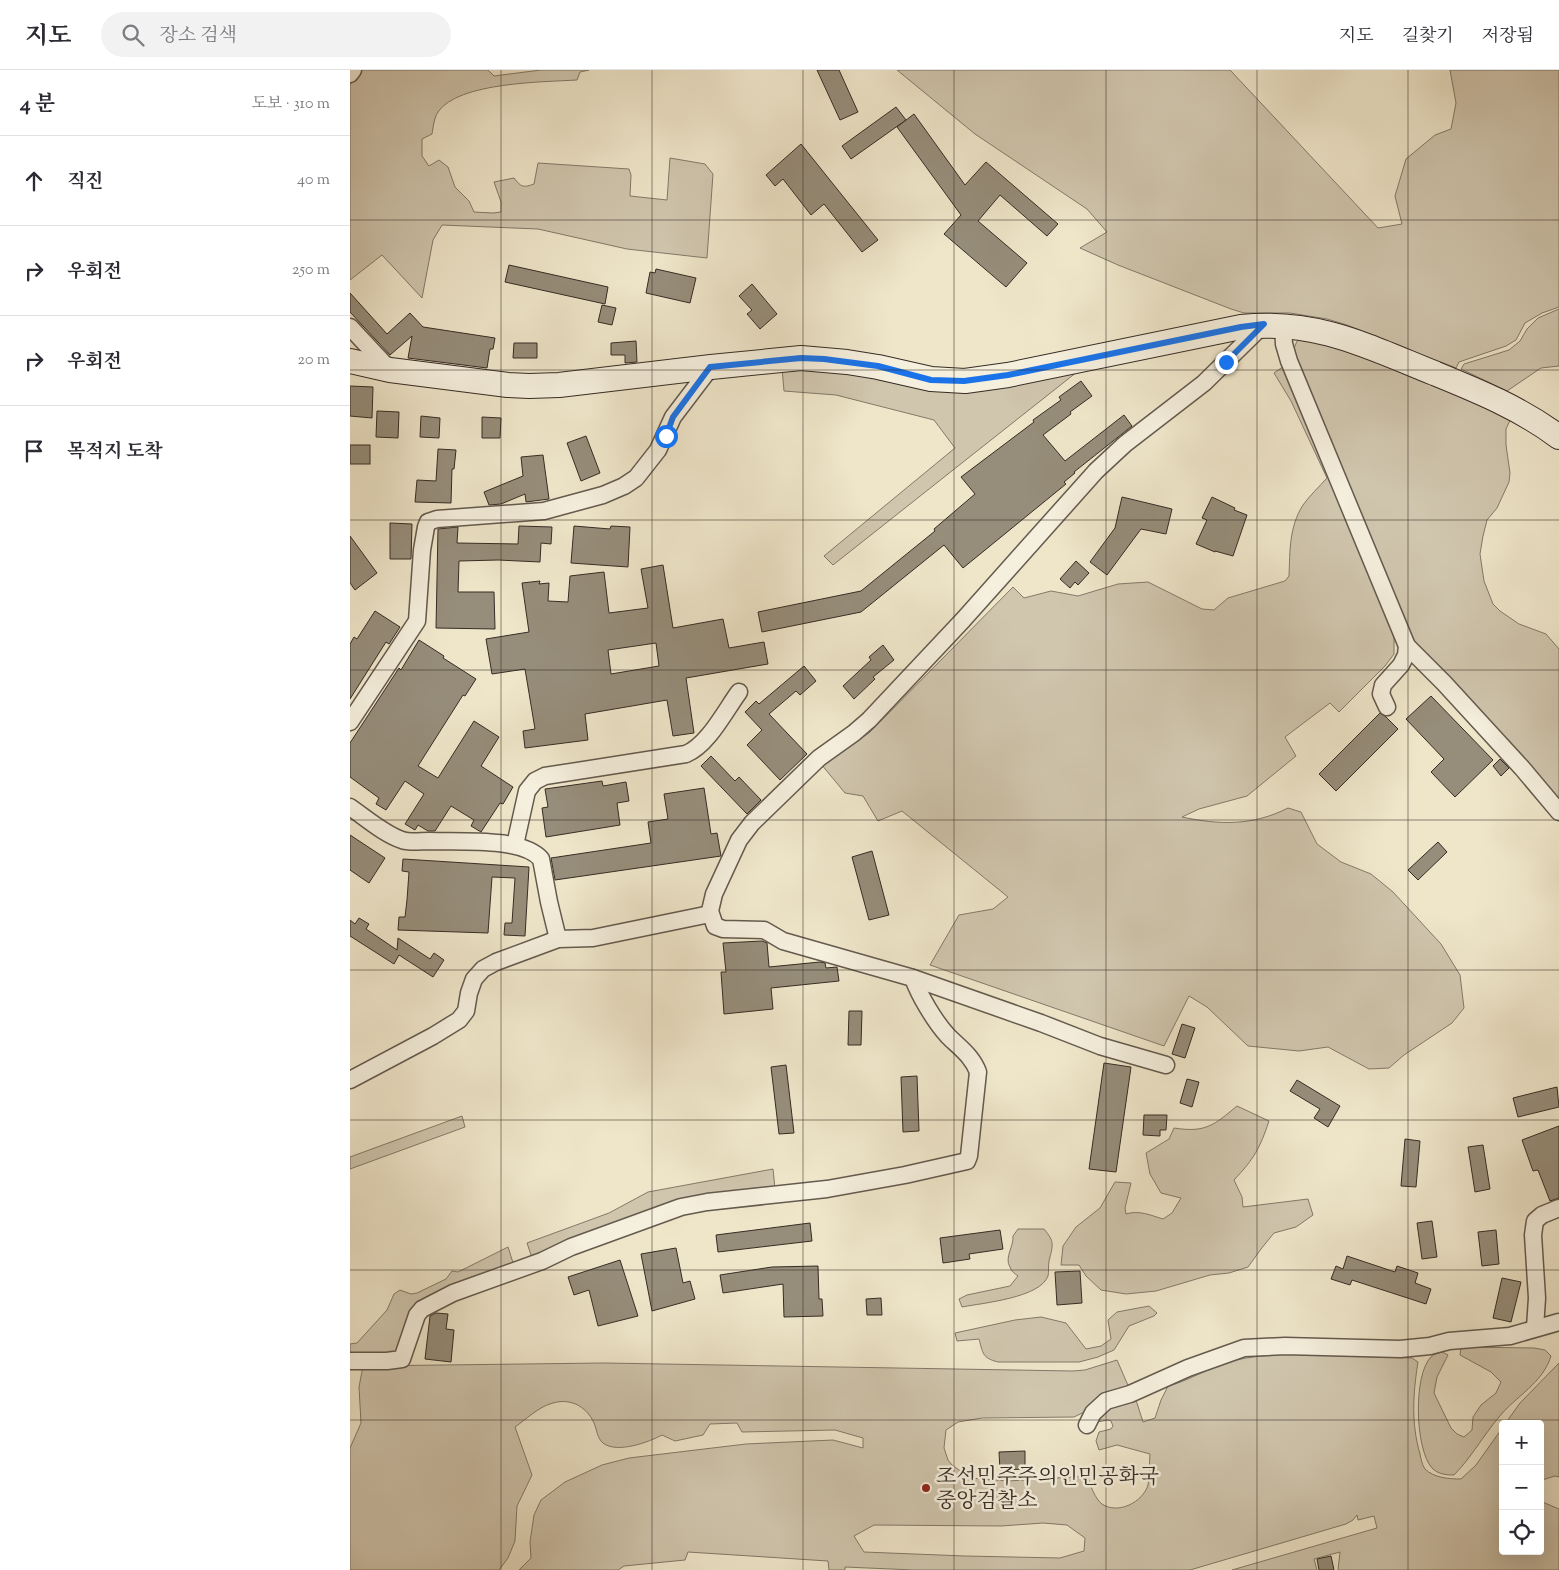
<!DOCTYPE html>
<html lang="ko">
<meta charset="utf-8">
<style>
:root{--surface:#fff;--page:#f2f2f3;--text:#2b2b33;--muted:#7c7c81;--line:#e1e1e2}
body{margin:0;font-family:"Sorts Mill Goudy","Noto Serif KR",serif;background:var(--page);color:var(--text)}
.controls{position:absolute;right:15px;bottom:15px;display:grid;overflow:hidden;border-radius:5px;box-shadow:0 5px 20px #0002}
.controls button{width:45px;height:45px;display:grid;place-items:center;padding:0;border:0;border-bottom:1px solid var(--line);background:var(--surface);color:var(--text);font:25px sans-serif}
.stop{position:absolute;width:15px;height:15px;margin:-11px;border:4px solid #1a73e8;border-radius:50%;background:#fff}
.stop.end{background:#1a73e8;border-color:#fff;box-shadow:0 1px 5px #0008}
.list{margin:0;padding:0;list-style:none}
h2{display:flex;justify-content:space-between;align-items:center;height:65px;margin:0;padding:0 20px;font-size:21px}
h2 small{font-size:16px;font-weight:400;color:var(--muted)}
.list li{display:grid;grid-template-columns:32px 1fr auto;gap:15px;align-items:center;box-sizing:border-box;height:90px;padding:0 20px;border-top:1px solid var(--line)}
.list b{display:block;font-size:19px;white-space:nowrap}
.list em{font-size:16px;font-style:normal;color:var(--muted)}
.icon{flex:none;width:28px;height:28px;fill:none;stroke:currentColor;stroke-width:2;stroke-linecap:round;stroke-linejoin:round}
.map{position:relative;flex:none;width:1209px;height:1500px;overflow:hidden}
header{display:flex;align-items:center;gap:30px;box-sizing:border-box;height:70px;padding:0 25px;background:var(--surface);border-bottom:1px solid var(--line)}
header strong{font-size:24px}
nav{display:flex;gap:28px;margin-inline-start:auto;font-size:18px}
.search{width:350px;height:45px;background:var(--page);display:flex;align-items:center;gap:12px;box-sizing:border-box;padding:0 18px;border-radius:28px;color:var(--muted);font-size:19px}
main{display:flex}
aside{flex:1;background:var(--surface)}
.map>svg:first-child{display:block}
</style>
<header>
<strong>지도</strong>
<div class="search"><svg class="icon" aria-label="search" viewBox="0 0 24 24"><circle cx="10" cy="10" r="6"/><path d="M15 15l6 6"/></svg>장소 검색</div>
<nav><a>지도</a><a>길찾기</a><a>저장됨</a></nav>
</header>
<main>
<aside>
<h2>4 분<small>도보 · 310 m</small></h2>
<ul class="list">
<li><svg class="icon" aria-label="ahead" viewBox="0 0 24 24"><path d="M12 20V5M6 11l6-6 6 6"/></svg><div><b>직진</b></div><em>40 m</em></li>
<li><svg class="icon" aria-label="right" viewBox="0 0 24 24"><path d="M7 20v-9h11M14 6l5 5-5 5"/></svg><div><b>우회전</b></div><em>250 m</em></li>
<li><svg class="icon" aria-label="right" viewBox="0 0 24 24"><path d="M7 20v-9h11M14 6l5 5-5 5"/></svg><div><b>우회전</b></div><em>20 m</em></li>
<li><svg class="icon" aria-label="arrive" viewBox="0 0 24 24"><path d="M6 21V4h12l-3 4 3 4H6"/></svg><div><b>목적지 도착</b></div></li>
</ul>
</aside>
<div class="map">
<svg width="1209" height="1500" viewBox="0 0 1209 1500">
<rect width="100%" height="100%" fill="#efe6ca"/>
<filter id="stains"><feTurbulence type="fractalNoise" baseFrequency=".004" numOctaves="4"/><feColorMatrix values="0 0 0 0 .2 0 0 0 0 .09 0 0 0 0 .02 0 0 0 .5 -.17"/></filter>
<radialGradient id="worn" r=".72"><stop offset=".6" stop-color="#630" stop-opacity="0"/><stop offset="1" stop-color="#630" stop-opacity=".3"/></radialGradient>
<g fill="#d0c6ae" stroke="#837969" fill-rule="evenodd">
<path d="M10,0H138L144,6L191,0H239L230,2L227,10C194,12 108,12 88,42C84,48 83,58 82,64L72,69V86L79,96L89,90L98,97L105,117L119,131L124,142L143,143L151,142V132L144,112L164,108C171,117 173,118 184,114L188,93L279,99L281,105L280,126L317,130L320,88L355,94L363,104L357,188L277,179L188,159L92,155L83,170L72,228L32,185L0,210V15Z"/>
<path d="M547,0H880L1028,158L1052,154L1045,126L1056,89L1085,65L1101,59L1106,33L1100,0H1209V237L1192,243L1175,253L1166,270L1156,276L1109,292L1106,298L997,255L977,249L940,243H894L881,239L768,195L730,178L757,162L737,139L625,64Z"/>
<path d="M1209,239V296L1191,298L1157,321L1111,299L1114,294L1159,280L1170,271L1177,259L1188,248Z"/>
<path d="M957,264L1162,346L1156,359V375L1160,403L1159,412L1147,438L1137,450L1133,466L1130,484L1134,511L1143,534L1150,541L1169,554L1196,564L1209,579V731L1065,575L943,284C945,274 947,267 957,264Z"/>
<path d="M934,296L1044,564V584L1035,596L989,642L980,633L935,667L946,686L897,726L849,739L832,747C869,755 903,756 938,738L951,742L967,774L991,792L1021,804L1043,822L1091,874L1110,905L1114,938L1102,953L1054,985L1039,998L1019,999L978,977L949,981L898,976L857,937L839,926L814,976L580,895L609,845L643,839L658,827L552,741L528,751L513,726L495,723L471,694L519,663L663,517L674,528L701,521L728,526L768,514L798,512L852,539L864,540L878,528L935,511L939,506C940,481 939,457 953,435C960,425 969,417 977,408L941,331L924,303Z"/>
<path d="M432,298L526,304L732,298L483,495L474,486L605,378L584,350L486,325L434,321Z"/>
<path d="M887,1036L919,1051C910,1078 904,1089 884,1110L892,1127L893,1137L958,1129L963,1145L946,1157L924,1163L911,1179L898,1197L879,1203L860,1205L806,1221L776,1224L751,1220L736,1206L729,1195H711L713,1176L726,1157L750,1138L765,1112L781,1113L775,1138L776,1144C789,1140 800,1145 813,1149L822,1143L831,1128L811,1123L800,1104L796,1083L819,1069L824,1058C856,1063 864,1055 887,1036Z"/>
<path d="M112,1046L115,1057L0,1099V1087Z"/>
<path d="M423,1099L425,1119L372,1126L183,1191L177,1173L259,1143L298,1122Z"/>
<path d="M668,1159H694C705,1172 703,1175 699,1191C698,1196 699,1202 698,1206C690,1228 632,1233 612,1237L609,1229L617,1225L660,1216L668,1206C665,1204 661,1201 660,1197C654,1188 664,1176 663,1166Z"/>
<path d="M158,1177L165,1199L83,1229L47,1282L0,1288V1274L7,1273L37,1240L44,1224L50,1220L61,1224L67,1223L96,1209L102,1201L108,1202Z"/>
<path d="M799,1236L807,1243L804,1246L779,1256L764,1280L748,1287L729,1292H648C632,1288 633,1283 629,1269L607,1271L605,1263L665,1250L691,1247L716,1253L736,1279L751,1276L761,1269L758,1250L767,1242Z"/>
<path d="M1111,1277L1184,1278L1195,1280L1201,1286C1193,1313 1166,1326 1149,1347C1133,1366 1121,1388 1104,1405C1095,1405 1088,1404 1082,1398C1065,1379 1063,1305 1081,1287C1084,1284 1088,1283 1092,1282L1098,1285L1087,1307L1084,1323L1101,1358L1107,1364L1114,1367L1122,1360L1123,1347L1131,1335L1146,1323L1151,1312L1141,1302L1110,1285Z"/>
<path d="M932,1284L1062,1288L1068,1292C1063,1324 1061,1353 1070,1384C1071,1389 1072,1395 1075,1399C1084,1408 1099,1409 1111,1409L1126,1395L1153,1357V1481H1190V1431L1209,1439V1500H988L990,1482L964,1489L967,1500H882L1027,1458L1024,1446L1008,1450L1007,1445L1003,1450L996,1454L840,1500H564L495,1497V1500H479L478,1491L338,1482L335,1490L274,1496L268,1500H169L181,1488L180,1472L184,1445L191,1430L215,1412L252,1395L279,1388L396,1374L483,1370L513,1378V1368L485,1360L392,1362L387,1353L360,1354L353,1365L325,1371L312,1365C299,1372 267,1384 253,1373C247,1368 247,1360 244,1353C236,1335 218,1327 200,1334C189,1337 175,1350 165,1357L182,1405L167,1436L165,1471L158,1488L149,1500H0V1378L11,1353L9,1317L13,1296L254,1293L723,1301L735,1300L767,1290L780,1320L724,1347L632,1348L608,1352L596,1360L594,1378L598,1390L602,1395L620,1408L658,1411L738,1406C739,1414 746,1430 752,1434C768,1445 793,1432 798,1415C800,1406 799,1393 800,1384L767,1375L749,1380L746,1371L749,1362L761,1359L763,1356L761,1351L758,1350L747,1352C755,1337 770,1335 786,1330L793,1352L805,1348L811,1330L818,1316C838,1311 854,1300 873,1294C892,1287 912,1286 932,1284ZM693,1453L717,1455L735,1468L734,1481L710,1488L615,1486L514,1482L504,1466L524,1455L651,1456Z"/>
<path d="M1209,1293V1407L1205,1406L1192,1410L1190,1408V1354H1155L1170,1333Z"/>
</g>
<g fill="#968d7a" stroke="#362c24" fill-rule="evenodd">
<path d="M467,0H489L508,42L490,50Z"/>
<path d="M546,37L556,50L501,89L492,76Z"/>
<path d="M564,44L615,115L636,92L708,154L697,166L650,125L628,151L677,193L656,217L594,164L611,145L547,57Z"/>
<path d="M451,74L528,170L512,182L474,134L461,145L433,109L425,116L416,105Z"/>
<path d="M159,195L258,217L255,234L155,212Z"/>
<path d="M306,199L346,208L340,233L296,223L300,202L305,203Z"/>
<path d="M402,214L427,244L410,259L397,244L402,240L389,226Z"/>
<path d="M0,223L37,264L60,243L73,257L145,268L143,279H140L137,298L58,288L62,266L40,285L0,242Z"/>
<path d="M252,235L266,238L262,255L248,252Z"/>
<path d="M286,271L287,292L275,293V285H261V273Z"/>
<path d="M164,273H187V288H163Z"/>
<path d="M731,311L742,326L720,342L721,344L693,365L715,391L774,345L782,356L724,402L725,403L714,412L716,414L613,498L594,475L511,542L412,562L408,542L511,521L585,461L584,459L625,424L611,407L684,352L683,350L711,330L709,327Z"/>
<path d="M0,316L23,317L22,348L0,346Z"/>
<path d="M27,341L49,342L48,368L26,367Z"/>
<path d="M71,346L90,348L89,368L70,367Z"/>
<path d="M132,347L151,348L150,368H132Z"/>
<path d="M236,366L250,403L231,411L217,373Z"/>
<rect x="0" y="375" width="20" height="19"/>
<path d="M88,379L106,380L104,399H102L101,433L65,432L67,410L86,411Z"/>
<path d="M193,385L199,429L176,432L175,424L151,434L139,435L134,422L173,406L171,387Z"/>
<path d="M772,427L822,439L816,464L791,459L757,505L740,492L765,458Z"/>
<path d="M862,427L885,438L884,440L897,445L883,486L865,481V482L846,474L857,450L852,448Z"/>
<path d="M40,453L62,454L61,489H40Z"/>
<path d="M169,456L202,457L201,474L191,473L190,492L148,490L109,491L108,522H144L145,559L86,558L88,459L108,457L107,473L168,474Z"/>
<path d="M224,456L260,459L261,456L280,457L278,497L221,493Z"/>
<path d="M0,466L27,503L5,520L0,513Z"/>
<path d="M726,491L739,503L728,515L725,512L720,518L710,509Z"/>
<path d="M313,495L323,558L373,549L379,578L414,572L418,594L336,608L344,663L323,666L317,630L235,644L238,670L175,678L173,661L185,659L175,599L142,604L136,569L179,562L172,513L190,511L189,514L199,513L198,531L218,532L220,506L254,502L259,543L298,538L291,499ZM306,573L309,596L261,604L258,580Z"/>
<path d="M25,541L50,557L39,574L36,572L0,629V574L4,567L7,569Z"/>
<path d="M69,570L94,586L93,588L126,609L115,626L113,625L68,696L88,708L124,651L149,667L131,696L163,717L153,734L150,733L131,762L121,756L124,750L101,736L85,761H78L68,755L65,760L55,754L74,724L55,711L36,740L26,734L29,728L0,707V673L49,598L51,600Z"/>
<path d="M533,575L544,590L523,607L525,609L504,629L493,616L521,590L519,587Z"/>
<path d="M454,596L466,611L450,625L446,621L419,644L457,684L430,710L397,675L412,660L395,642L406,631L409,634Z"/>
<path d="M1081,626L1143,690L1105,727L1081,702L1094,689L1056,649Z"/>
<path d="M1030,643L1036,647L1048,659L986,721L969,704Z"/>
<path d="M361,686L385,711L389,707L411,730L397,744L351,696Z"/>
<path d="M1150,689L1159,698L1151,706L1143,696Z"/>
<path d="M252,711L253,716L276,712L279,731L267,733L270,755L196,767L192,738L198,737L195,719Z"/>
<path d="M354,718L361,764L367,763L371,786L205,810L201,788L301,773L298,752L318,749L314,724Z"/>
<path d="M0,765L35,788L19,813L0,800Z"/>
<path d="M1088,772L1097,782L1068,810L1058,800Z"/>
<path d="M522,781L539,845L519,850L502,787Z"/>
<path d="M53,789L179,797L175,866L154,865L155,853H162L165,808L142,807L138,863L48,860L49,847H55L57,830L59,802L52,801Z"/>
<path d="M9,848L19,854L16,859L47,880L48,868L80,889L84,883L94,890L83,907L49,885L44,894L0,866V850L5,854Z"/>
<path d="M412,871L417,873L419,897L470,892L475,893L476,898L487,897L489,911L421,918L423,939L374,944L371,902H376L373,873Z"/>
<path d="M499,941H512L511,975H498Z"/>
<path d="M832,954L845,958L835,988L822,984Z"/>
<path d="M754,993L781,997L766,1102L739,1099Z"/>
<path d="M436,995L444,1063L429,1064L421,997Z"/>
<path d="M567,1006L569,1061L553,1062L551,1007Z"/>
<path d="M837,1009L849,1012L842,1037L830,1033Z"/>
<path d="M947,1010L990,1036L978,1057L964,1048L970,1039L940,1021Z"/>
<path d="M1207,1017L1209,1037L1168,1047L1163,1028Z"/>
<path d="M794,1045H817L816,1060H810V1066L793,1065Z"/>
<path d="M1209,1056V1128L1200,1131L1188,1100L1183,1101L1172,1070Z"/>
<path d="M1055,1069L1070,1071L1066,1117L1051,1116Z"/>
<path d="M1133,1075L1140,1119L1125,1122L1118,1077Z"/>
<path d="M1082,1151L1087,1187L1072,1189L1067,1153Z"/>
<path d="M460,1153L462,1171L368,1182L366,1165Z"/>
<path d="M650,1160L653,1179L619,1184L620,1189L593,1193L590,1168Z"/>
<path d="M1146,1160L1149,1194L1132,1196L1128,1162Z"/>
<path d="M326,1178L333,1213L340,1211L345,1229L302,1241L291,1184Z"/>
<path d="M997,1186L1045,1202L1047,1196L1068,1203L1065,1213L1081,1219L1076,1234L1002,1210L1000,1215L981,1209L986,1196L993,1199Z"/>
<path d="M270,1190L288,1246L248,1256L239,1220L224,1225L218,1207Z"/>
<path d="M468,1196L469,1229H472L473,1246L434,1247L433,1214L373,1223L370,1205L422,1197Z"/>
<path d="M730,1201L732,1233L707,1235L705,1202Z"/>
<path d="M1152,1208L1171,1212L1161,1252L1143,1248Z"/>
<path d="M531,1228L532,1245H517L516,1229Z"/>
<path d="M86,1243L98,1244L96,1259L104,1260L101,1292L75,1289L80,1246Z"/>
<path d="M675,1381V1399L650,1400L649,1382Z"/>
<path d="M981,1486L984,1500H969L967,1489Z"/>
</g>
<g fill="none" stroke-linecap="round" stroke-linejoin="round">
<g stroke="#645a4e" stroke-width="19">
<g id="street">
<path d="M0,4L3,0"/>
<path d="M933,255L934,274L939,291L1057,576L1056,585L1051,595L1033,615L1031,624L1037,637"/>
<path d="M0,257L40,300"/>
<path d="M1057,576L1094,613L1172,698L1209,742"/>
<path d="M0,652L67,551L72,480L76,457L78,452L87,449L194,441L253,425L274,416L286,408L308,380L323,347L361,297"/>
<path d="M0,737C16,748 34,764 52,770C60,773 71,771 79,771C108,772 172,767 191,789L199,832L208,869"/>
<path d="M165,775L177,721L185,711L195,706L336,684C358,675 375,641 389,622"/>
<path d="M816,995L750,976L691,953L563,908L433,871L414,860L373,859L365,856L360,841L364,824L389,770L402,753L469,688L504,663L519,650L613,550L746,401L775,374L854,313L913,255"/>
<path d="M0,1010L83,966L109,950L116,941L119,923L124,909L133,899L146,892L208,869L243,868L360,844"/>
<path d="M1185,1258L1187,1228L1183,1165L1185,1151L1192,1145L1209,1138"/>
<path d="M0,1291H37L52,1289L67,1245L72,1239L103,1223L192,1191L221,1177L331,1137L357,1132L477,1119L555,1105L617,1091L619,1086L628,1002C622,986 610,978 598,966C585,952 569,925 563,908"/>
<path d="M737,1355L743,1343L756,1331L780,1324L838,1298L894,1278L935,1276L1050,1279L1080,1276L1099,1271L1160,1266L1209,1252"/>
</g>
</g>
<g stroke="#362c24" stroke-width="26">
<path id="secondary" d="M0,291L40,300L158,315L179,316L209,315L361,297L451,288L497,292L528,297L581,309L615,311L658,305L891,257C966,249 1017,276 1084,303C1128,321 1170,338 1209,367"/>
</g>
<use href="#street" stroke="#f5efdd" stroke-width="16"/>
<use href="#secondary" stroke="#f5efdd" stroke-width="24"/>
</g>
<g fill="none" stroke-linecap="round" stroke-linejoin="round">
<path stroke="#1a73e8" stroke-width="6" d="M316,366L323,347L360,297L451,288L474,289L528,296L581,310L614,311L658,305L891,257L914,254L876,292"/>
</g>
<path fill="none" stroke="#362c24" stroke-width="1" stroke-opacity="0.55" d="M151,0V1500M302,0V1500M453,0V1500M604,0V1500M756,0V1500M907,0V1500M1058,0V1500M0,150H1209M0,300H1209M0,450H1209M0,600H1209M0,750H1209M0,900H1209M0,1050H1209M0,1200H1209M0,1350H1209"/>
<circle fill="#8f2418" stroke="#f5efdd" stroke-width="2" cx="576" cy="1418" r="5"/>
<g text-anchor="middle" stroke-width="5" stroke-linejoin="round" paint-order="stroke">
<g font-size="21" fill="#362c24" stroke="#f5efdd" text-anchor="start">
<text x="586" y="1413">조선민주주의인민공화국<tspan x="586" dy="24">중앙검찰소</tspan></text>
</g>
</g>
<rect width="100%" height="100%" filter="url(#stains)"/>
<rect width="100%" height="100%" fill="url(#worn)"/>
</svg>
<div class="controls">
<button>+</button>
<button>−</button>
<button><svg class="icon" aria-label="locate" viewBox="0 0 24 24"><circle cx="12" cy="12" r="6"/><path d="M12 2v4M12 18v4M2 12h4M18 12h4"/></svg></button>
</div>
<div class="stop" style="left:316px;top:366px"></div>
<div class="stop end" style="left:876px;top:292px"></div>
</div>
</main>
